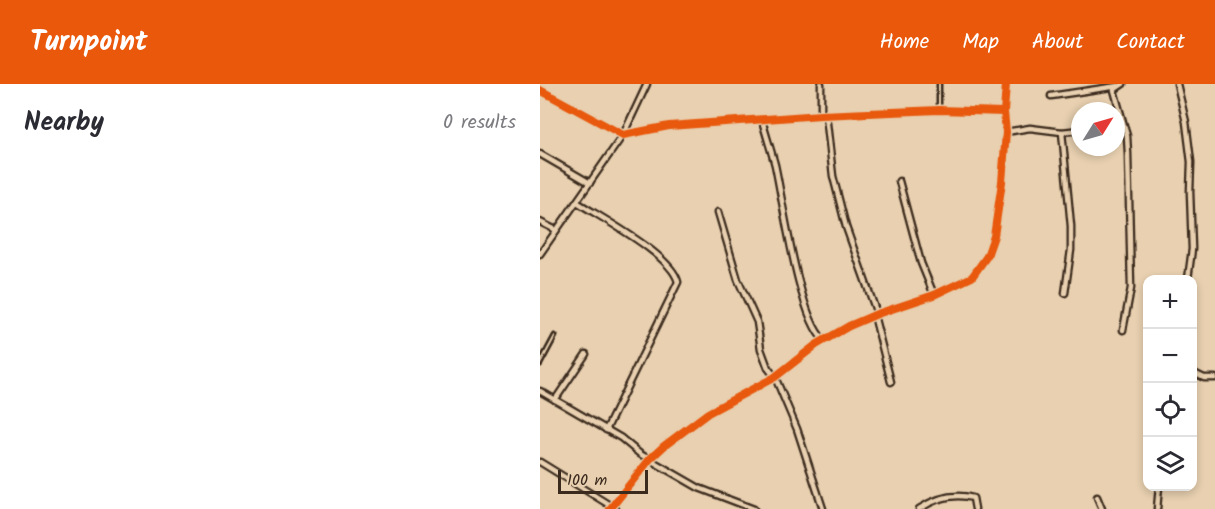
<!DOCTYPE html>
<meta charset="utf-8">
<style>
:root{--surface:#fff;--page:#f2f2f3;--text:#2b2b33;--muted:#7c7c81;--line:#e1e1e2;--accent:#ea580c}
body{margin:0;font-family:Kalam,sans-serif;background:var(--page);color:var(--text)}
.controls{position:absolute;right:18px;bottom:18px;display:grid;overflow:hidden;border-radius:12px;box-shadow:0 3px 9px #0003}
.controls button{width:54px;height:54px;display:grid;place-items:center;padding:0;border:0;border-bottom:2px solid var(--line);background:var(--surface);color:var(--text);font:30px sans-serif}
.compass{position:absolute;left:531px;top:18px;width:54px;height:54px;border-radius:50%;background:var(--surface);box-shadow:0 3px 9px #0003;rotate:53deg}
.scale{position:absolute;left:18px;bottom:15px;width:90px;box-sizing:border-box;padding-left:6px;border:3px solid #3b2a1e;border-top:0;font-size:16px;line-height:21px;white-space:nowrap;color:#3b2a1e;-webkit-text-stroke:4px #e8d0b0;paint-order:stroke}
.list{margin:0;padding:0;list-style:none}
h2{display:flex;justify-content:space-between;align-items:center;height:78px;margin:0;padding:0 24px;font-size:26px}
h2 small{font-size:20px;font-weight:400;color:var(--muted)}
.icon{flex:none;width:33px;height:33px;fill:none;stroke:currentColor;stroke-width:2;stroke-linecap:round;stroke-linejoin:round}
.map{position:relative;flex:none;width:675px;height:425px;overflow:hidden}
header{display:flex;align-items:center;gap:36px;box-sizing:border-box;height:84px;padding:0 30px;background:var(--accent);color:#fff}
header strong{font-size:28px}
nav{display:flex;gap:33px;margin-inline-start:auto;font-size:21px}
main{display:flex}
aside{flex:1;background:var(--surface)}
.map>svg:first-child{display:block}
</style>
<header>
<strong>Turnpoint</strong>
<nav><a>Home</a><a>Map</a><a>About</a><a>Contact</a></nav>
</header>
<main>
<aside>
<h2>Nearby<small>0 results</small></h2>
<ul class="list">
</ul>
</aside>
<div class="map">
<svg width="675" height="425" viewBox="0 0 675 425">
<rect width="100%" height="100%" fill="#e8d0b0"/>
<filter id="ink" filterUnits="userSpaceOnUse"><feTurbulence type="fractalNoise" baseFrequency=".0167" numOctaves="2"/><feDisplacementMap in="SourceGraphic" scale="12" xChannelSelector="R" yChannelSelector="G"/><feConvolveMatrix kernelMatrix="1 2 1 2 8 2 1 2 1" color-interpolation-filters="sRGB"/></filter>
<g filter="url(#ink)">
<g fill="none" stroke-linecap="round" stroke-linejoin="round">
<g stroke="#3b2a1e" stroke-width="7">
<g id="lane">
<path d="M399,26V0"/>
<path d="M0,280L15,252"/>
</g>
</g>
<g stroke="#3b2a1e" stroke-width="9">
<g id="street">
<path d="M637,0L646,38L651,78L650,108L652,165L648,195"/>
<path d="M0,6L83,51L129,42L281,31L399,26L464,28"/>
<path d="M511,12L578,2"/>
<path d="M281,31V0"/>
<path d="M286,31L293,92L306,143L337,230"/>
<path d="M222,36C226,51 231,66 235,81C243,117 259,235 284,256"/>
<path d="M466,48L490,44L522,48L540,46"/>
<path d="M522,48L531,142V166L525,209"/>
<path d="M0,70L50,99"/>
<path d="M359,97L381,179L394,211"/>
<path d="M37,118C61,134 132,171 138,198L66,346"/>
<path d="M178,128L198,196L217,238L221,265L228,284L235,293L257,345L283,425"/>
<path d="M0,138L16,146"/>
<path d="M0,170L83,51L107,0"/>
<path d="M334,231L351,298"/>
<path d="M583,246L591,204L588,70L587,52L574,6L583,0"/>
<path d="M652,288L664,294H675"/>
<path d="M0,307L81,354L100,370L159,404L214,425"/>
<path d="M15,316L46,270"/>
<path d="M0,378L76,425"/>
<path d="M557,413L562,425"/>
<path d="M70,425L110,375L124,362L168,329L235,293L276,261L309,242L337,230L394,211L432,193L447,172L454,152L462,98L466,48L464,28L466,0"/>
<path d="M379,425C396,414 414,409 433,414L435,425"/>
<path d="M617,425L619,402"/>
</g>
</g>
<use href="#lane" stroke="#e8d0b0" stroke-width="2"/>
<use href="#street" stroke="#e8d0b0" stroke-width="4.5"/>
<g stroke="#e8d0b0" stroke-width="11">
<g id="cycleway">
<path d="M0,6L83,51L129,42L281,31L399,26L464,28"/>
<path d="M70,425L110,375L124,362L168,329L235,293L276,261L309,242L337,230L394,211L432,193L447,172L454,152L462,98L466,48L464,28L466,0"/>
</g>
</g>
<use href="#cycleway" stroke="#e8590c" stroke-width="8"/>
</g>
</g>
</svg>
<div class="controls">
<button>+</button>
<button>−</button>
<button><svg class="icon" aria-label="locate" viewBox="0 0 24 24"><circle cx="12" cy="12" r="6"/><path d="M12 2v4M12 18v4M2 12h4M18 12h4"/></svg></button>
<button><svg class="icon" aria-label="layers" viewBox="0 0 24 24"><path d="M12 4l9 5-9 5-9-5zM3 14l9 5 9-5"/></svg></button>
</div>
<svg class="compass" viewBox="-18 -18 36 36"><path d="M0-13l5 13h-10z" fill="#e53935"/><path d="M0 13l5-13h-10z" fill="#7c7c81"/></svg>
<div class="scale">100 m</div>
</div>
</main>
